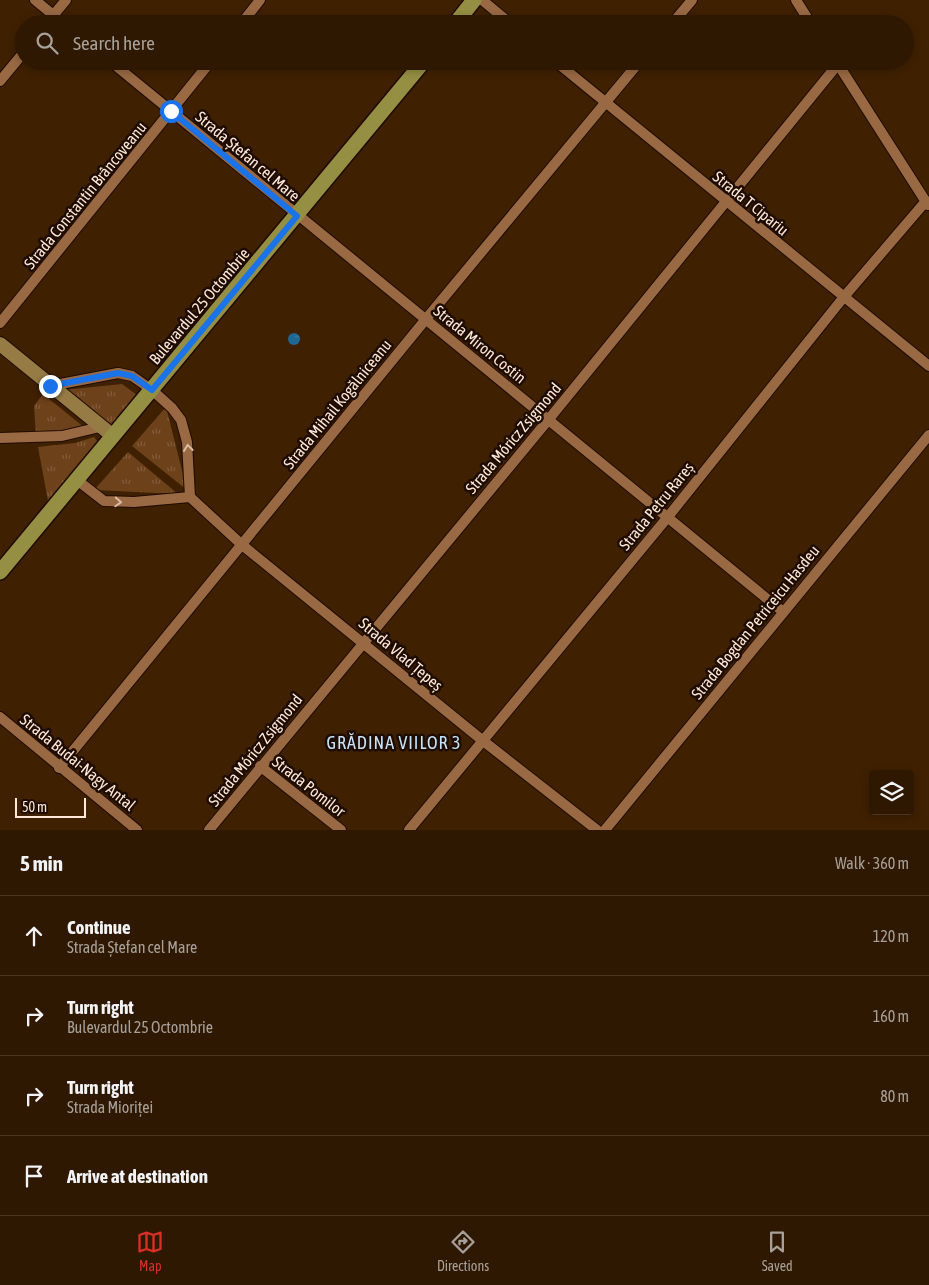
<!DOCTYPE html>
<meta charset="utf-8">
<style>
:root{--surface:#2f1801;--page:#3b2510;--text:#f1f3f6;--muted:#a7a099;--line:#4a3723;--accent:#d93025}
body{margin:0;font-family:"Asap Condensed",sans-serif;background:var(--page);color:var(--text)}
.controls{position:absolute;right:15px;bottom:15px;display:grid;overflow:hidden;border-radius:5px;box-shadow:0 2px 8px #0003}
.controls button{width:45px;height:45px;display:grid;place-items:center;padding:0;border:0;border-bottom:1px solid var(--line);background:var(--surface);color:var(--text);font:25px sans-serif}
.scale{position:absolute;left:15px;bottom:12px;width:71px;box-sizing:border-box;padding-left:5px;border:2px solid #fee9d8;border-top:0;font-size:14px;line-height:18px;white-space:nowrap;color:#fee9d8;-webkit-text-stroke:4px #1e0c01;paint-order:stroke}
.stop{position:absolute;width:15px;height:15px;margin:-11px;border:4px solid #1a73e8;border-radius:50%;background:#fff}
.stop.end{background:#1a73e8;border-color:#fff;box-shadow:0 1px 5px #0008}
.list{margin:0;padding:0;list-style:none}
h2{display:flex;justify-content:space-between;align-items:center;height:65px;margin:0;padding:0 20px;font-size:21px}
h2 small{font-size:16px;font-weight:400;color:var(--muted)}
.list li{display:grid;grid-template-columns:32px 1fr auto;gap:15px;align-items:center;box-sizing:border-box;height:80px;padding:0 20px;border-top:1px solid var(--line)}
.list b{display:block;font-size:19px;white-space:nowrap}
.list p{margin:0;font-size:16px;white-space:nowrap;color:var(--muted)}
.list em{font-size:16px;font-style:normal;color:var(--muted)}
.icon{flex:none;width:28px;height:28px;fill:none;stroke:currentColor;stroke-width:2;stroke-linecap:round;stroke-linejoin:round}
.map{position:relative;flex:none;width:929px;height:830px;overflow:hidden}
.search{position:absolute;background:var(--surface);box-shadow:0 2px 8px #0003;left:15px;right:15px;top:15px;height:55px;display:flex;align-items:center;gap:12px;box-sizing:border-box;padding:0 18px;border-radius:28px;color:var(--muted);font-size:19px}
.sheet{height:385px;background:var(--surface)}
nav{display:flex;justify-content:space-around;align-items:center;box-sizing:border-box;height:70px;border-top:1px solid var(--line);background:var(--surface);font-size:14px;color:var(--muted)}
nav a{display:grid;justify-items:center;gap:2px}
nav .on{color:var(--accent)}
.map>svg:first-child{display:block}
</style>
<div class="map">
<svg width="929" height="830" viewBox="0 0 929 830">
<defs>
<pattern id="grass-tufts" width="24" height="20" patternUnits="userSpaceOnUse" patternTransform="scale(1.25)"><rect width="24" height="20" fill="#6d4119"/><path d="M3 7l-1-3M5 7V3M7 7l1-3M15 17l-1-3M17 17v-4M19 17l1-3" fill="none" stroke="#835c3a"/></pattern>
<pattern id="water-ripples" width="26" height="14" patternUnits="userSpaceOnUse" patternTransform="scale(1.25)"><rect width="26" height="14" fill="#1d6894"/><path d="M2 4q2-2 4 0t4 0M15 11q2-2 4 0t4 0" fill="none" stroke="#3f7ea2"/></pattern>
</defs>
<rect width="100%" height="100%" fill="#3f2001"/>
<g fill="url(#grass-tufts)">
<path d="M122,384L137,395L109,430L63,390Z"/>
<path d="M43,394L85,428L36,437L34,406Z"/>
<path d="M166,407L187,490L132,446Z"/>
<path d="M94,437L98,442L48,501L38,447L75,443Z"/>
<path d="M128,452L178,494L94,490Z"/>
</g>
<circle fill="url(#water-ripples)" cx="294" cy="339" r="6"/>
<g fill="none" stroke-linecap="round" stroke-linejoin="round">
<g stroke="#200b00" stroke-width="12">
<g id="street">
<path d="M35,0L64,24"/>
<path d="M482,0L511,24"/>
<path d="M796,0L811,24"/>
<path d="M46,24L66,0"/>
<path d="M241,24L260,0"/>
<path d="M672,24L692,0"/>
<path d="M110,61L782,611"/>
<path d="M555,61L929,366"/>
<path d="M836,61L928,205"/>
<path d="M0,81L24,52"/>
<path d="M0,323L211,61"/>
<path d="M50,386L118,373L132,376L152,390L172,408L181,420L187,442L190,497"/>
<path d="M0,438L62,436L100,427"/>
<path d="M77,480L104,501L134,502L190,497"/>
<path d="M190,497L241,544L482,740L597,830"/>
<path d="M0,717L137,830"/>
<path d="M260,766L341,830"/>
<path d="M59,768L426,319L640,61"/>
<path d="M209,830L549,419L838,64"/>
<path d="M409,830L667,518L843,298L926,201"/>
<path d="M605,830L929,435"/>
</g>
</g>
<g stroke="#200b00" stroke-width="16">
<path id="secondary" d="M0,344L113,436"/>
</g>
<g stroke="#200b00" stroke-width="18">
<g id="primary">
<path d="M455,24L474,0"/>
<path d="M0,572L424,61"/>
</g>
</g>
<use href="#street" stroke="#986943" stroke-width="10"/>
<use href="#secondary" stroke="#967c44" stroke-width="14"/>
<use href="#primary" stroke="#958f44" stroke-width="15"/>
</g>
<defs><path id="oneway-chevron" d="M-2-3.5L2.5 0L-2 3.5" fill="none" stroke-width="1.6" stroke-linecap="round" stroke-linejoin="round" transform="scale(1.25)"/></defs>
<g stroke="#dabca4">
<use href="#oneway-chevron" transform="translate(188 448) rotate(-97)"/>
<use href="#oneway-chevron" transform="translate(118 502) rotate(3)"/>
</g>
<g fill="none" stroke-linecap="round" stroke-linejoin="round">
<path stroke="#1a73e8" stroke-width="6" d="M50,386L118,373L132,376L152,390L297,216L171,111"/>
</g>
<g text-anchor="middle" stroke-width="5" stroke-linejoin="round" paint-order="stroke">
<g font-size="16" fill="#fee9d8" stroke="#1e0c01">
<text transform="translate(248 156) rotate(40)" y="6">Strada Ștefan cel Mare</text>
<text transform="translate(85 195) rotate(-51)" y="6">Strada Constantin Brâncoveanu</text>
<text transform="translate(751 203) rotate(39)" y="6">Strada T Cipariu</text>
<text transform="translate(199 306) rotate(-50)" y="6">Bulevardul 25 Octombrie</text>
<text transform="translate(480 344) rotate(39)" y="6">Strada Miron Costin</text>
<text transform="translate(337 404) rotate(-51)" y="6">Strada Mihail Kogălniceanu</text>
<text transform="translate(513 438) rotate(-50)" y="6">Strada Móricz Zsigmond</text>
<text transform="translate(656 506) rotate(-51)" y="6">Strada Petru Rareș</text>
<text transform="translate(755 622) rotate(-51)" y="6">Strada Bogdan Petriceicu Hasdeu</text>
<text transform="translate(401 654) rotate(40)" y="6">Strada Vlad Țepeș</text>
<text transform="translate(255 750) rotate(-51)" y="6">Strada Móricz Zsigmond</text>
<text transform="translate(78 762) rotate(39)" y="6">Strada Budai-Nagy Antal</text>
<text transform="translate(309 786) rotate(38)" y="6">Strada Pomilor</text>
</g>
<g font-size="18" letter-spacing="1" fill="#c7e3f7" stroke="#1e0c01">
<text x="394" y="749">GRĂDINA VIILOR 3</text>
</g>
</g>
</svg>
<div class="controls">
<button><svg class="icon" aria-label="layers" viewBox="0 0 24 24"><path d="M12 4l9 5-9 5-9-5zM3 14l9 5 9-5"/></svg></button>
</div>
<div class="scale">50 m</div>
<div class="stop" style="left:171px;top:111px"></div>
<div class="stop end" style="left:50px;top:386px"></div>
<div class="search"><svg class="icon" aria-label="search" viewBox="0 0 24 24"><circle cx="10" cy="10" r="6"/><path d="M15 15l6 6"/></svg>Search here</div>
</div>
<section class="sheet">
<h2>5 min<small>Walk · 360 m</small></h2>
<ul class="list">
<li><svg class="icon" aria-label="ahead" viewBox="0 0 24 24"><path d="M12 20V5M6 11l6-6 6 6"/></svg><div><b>Continue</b><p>Strada Ștefan cel Mare</p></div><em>120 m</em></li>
<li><svg class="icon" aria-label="right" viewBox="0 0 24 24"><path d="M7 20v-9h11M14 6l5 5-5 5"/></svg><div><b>Turn right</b><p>Bulevardul 25 Octombrie</p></div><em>160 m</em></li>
<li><svg class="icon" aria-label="right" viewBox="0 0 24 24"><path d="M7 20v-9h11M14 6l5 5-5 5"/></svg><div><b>Turn right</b><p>Strada Mioriței</p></div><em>80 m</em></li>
<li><svg class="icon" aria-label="arrive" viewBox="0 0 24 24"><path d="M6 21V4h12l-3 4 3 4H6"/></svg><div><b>Arrive at destination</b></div></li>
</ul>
</section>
<nav>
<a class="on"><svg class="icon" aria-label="map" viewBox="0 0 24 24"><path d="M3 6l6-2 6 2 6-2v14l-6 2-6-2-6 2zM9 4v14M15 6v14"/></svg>Map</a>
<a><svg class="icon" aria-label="directions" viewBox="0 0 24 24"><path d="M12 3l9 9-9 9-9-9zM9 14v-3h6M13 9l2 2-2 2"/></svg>Directions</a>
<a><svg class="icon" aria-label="saved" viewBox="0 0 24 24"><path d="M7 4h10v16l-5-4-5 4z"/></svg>Saved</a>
</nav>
